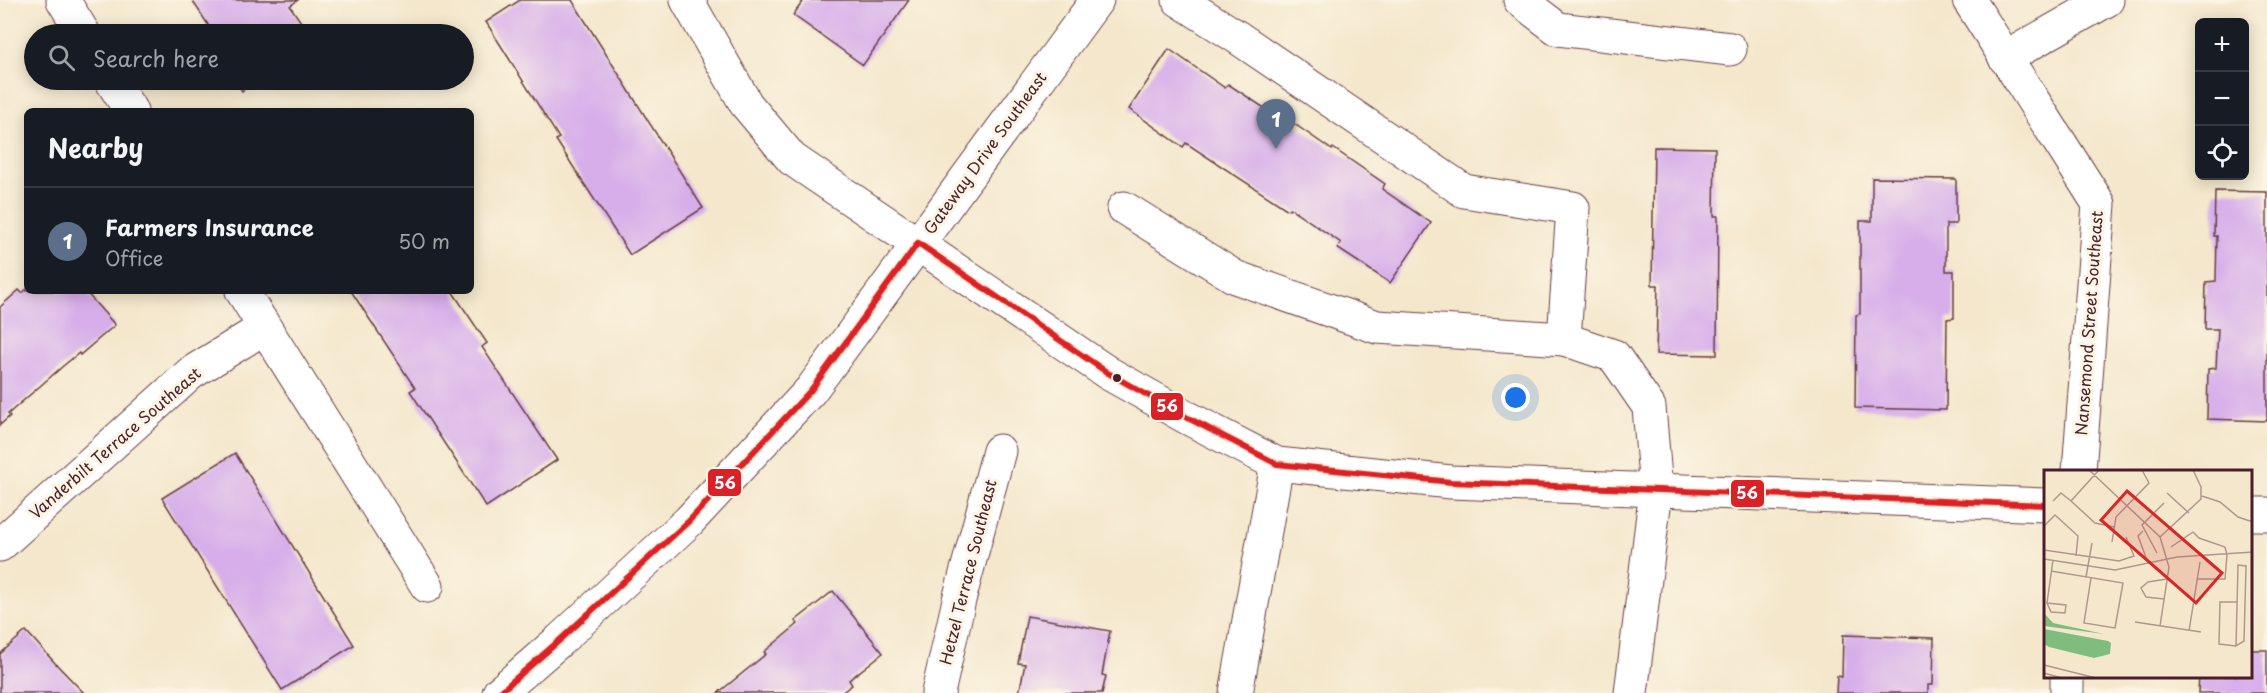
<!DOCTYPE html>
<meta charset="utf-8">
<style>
:root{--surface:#171b24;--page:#242831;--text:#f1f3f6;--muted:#9ea1a6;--line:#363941;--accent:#1a73e8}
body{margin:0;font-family:"Playpen Sans",sans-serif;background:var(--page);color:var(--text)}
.controls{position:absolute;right:18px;top:18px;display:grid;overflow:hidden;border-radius:9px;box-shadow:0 3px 15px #0003}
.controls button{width:54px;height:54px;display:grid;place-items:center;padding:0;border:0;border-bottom:2px solid var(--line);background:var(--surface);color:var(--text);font:30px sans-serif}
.you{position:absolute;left:1516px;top:398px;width:21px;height:21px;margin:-15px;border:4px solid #fff;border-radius:50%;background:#1a73e8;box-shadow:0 0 0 9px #1a73e833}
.badge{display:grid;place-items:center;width:39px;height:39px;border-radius:50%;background:var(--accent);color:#fff;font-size:20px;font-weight:700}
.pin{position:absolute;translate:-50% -50px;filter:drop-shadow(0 2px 3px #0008)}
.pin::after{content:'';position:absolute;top:32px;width:21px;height:18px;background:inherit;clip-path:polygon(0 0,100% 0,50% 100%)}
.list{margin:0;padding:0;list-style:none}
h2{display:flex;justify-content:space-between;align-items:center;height:78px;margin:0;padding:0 24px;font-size:26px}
h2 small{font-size:20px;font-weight:400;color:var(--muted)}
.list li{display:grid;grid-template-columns:39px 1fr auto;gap:18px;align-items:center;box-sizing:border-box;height:108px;padding:0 24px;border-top:2px solid var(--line)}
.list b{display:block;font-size:22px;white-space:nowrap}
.list p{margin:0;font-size:20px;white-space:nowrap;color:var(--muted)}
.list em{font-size:20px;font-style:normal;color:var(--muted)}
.icon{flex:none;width:33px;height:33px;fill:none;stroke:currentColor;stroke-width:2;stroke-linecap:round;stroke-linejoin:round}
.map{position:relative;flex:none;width:2267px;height:693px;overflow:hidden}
.search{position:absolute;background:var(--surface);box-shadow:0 3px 15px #0003;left:24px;top:24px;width:450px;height:66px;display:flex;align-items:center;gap:15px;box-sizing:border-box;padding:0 21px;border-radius:33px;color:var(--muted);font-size:22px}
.panel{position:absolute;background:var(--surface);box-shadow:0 3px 15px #0003;left:24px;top:108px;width:450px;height:186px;border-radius:9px}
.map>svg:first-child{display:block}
</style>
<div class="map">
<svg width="2267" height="693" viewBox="0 0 2267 693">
<rect width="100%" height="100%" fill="#fcf5e5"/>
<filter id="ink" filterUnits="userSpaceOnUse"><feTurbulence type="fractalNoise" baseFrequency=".0167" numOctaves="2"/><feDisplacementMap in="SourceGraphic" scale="12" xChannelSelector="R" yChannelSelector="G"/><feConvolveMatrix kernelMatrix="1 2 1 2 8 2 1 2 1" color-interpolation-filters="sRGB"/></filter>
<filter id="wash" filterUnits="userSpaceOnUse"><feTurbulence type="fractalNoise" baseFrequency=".008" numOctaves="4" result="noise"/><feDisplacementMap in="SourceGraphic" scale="24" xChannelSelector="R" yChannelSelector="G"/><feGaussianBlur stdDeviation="1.35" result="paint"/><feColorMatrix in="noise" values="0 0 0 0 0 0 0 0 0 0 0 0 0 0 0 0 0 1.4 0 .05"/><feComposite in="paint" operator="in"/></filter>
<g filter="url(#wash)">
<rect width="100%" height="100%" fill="#f4e7cc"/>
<g id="blocks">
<g fill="#d7aeea">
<path d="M192,0H298L290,6L309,34H214Z"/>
<path d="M520,0H572L703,208L630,255L556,140L559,138L486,22Z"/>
<path d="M804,0H909L863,65L793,15Z"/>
<path d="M1169,49L1225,88L1228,84L1278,117L1280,114L1332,150L1333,148L1385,184L1382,189L1431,223L1390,283L1337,248L1341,243L1290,208L1288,210L1186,143L1183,147L1129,109Z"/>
<path d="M235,80H259L242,91Z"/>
<path d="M1654,147L1715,148L1714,216H1718L1717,355L1656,354L1658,285H1652Z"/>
<path d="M1872,178L1956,179V224H1946V271H1954V318L1947,319L1946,410L1855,408L1856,315L1860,314V221H1872Z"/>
<path d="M2215,191L2267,192V421L2207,419L2208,369L2216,368L2218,329H2205L2206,282L2216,281L2217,236H2214Z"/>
<path d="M27,289V291H85L115,325L80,355L79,353L63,366L8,414L10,416L0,425V307L19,290L22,293Z"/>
<path d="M351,291H452L487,343L482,347L557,460L486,507L410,391L415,388Z"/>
<path d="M235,453L354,645L282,690L162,498Z"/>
<path d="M833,591L883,653L849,680L852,685L841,693H718L766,654L764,652L798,624L795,621Z"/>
<path d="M1027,616L1110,631L1102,675L1106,676L1102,693H1019L1025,664L1018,663Z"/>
<path d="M26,631L55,663L84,693H0V654Z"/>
<path d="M1843,635L1934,638L1933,685H1928V693H1836L1837,676L1842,677Z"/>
<path d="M2250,650H2267V693H2198L2199,676H2250Z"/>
</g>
</g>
</g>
<g filter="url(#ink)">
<use href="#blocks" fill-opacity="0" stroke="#643d43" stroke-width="1.5"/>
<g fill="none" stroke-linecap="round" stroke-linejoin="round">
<g stroke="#643d43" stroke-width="35">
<g id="minor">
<path d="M63,0L84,34"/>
<path d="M687,0L746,104L792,159L1108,373L1188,418L1277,464L1451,482L2045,505"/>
<path d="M1179,0L1237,37L1464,191L1573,208L1564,339"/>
<path d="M1520,0L1558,29L1730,49"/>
<path d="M1969,0L2099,204L2079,471"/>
<path d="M2005,58L2107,0"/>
<path d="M111,80L131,111"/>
<path d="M1124,208L1235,277L1377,327L1564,339L1614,356L1649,407L1656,490L1631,693"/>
<path d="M242,291L427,586"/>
<path d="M2250,514H2267"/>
<path d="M0,545L191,373L264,328"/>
<path d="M499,693L560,640L689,521L811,390L1097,0"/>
<path d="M938,693L959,600L999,451"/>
<path d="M1236,693L1277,464"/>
<path d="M2067,693V676"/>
</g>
</g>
<use href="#minor" stroke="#fff" stroke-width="33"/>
<g stroke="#fcf5e5" stroke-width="10">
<g id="bus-1">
<path d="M918,243L1108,373L1188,418L1277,464L1451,482L2045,505"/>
<path d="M499,693L560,640L689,521L811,390L918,243"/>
</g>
</g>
<use href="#bus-1" stroke="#da2128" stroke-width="6"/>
</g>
</g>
<circle fill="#4a1f2b" stroke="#fcf5e5" stroke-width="2" cx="1117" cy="378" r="5"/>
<g text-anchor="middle" stroke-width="6" stroke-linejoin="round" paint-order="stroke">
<g font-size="16" fill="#4a1f2b" stroke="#fcf5e5">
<text transform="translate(985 153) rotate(-54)" y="6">Gateway Drive Southeast</text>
<text transform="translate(2089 323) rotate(-86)" y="6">Nansemond Street Southeast</text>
<text transform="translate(115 443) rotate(-41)" y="6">Vanderbilt Terrace Southeast</text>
<text transform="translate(968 572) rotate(-76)" y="6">Hetzel Terrace Southeast</text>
</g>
</g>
<g transform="translate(2044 470)">
<rect width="208" height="208" fill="#f4e7cc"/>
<path d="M0,143L9,153L60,164L0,156ZM0,159L64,171L67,173L66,184L50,188L5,177L0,174Z" fill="#7ebd7e"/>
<path fill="none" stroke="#b0978c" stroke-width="1.5" d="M45,0L116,67L125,97L116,156M55,0L27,31L51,53L70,57M123,23L145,43M158,26L176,32L194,47L209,52M9,31L17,23L27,31M0,56L11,45L34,66L32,86M99,61L94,66L104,93M149,62L155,68L181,77L183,85L181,109H153M116,67L157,29V17L149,0M68,72L72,47L105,13L98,0M127,77L149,62M0,80L75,91L90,86L82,67M113,83L98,55L120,33M0,89L71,100L133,87L209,82M194,95L202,96L200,171L192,176ZM7,101L79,113L71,158L40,153L47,108M42,107L48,73M120,129L102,127L97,118L104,112L123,109M3,133L22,135L21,143L7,142ZM3,133L9,90M91,152L157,162M145,161L156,92M192,176L175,174L176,132H193M0,195L52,208M0,203L18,208"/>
<path fill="#d62828" fill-opacity="0.15" stroke="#d62828" stroke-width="3" d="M83,21L178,103L152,133L57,50Z"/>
<rect width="208" height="208" fill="none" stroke="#4a1f2b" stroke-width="3"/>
</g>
<g stroke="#fcf5e5" stroke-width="2">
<rect x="1150" y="392" width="34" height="29" rx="6" fill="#da2128"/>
<rect x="707" y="468" width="35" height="29" rx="6" fill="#da2128"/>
<rect x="1730" y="479" width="35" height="29" rx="6" fill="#da2128"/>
</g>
<g font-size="16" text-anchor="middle" font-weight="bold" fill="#fff">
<text x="1167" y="412">56</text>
<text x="725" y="489">56</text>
<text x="1747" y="499">56</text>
</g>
</svg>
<div class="controls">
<button>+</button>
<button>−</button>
<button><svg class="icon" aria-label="locate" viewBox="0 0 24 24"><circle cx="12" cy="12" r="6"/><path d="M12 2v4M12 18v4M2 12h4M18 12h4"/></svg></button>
</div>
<div class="you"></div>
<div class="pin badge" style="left:1276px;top:149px;background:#5c6f8a">1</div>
<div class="search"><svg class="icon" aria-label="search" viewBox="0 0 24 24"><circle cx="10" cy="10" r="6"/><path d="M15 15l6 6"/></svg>Search here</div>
<section class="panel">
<h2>Nearby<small></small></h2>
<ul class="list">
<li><span class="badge" style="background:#5c6f8a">1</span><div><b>Farmers Insurance</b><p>Office</p></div><em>50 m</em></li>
</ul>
</section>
</div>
